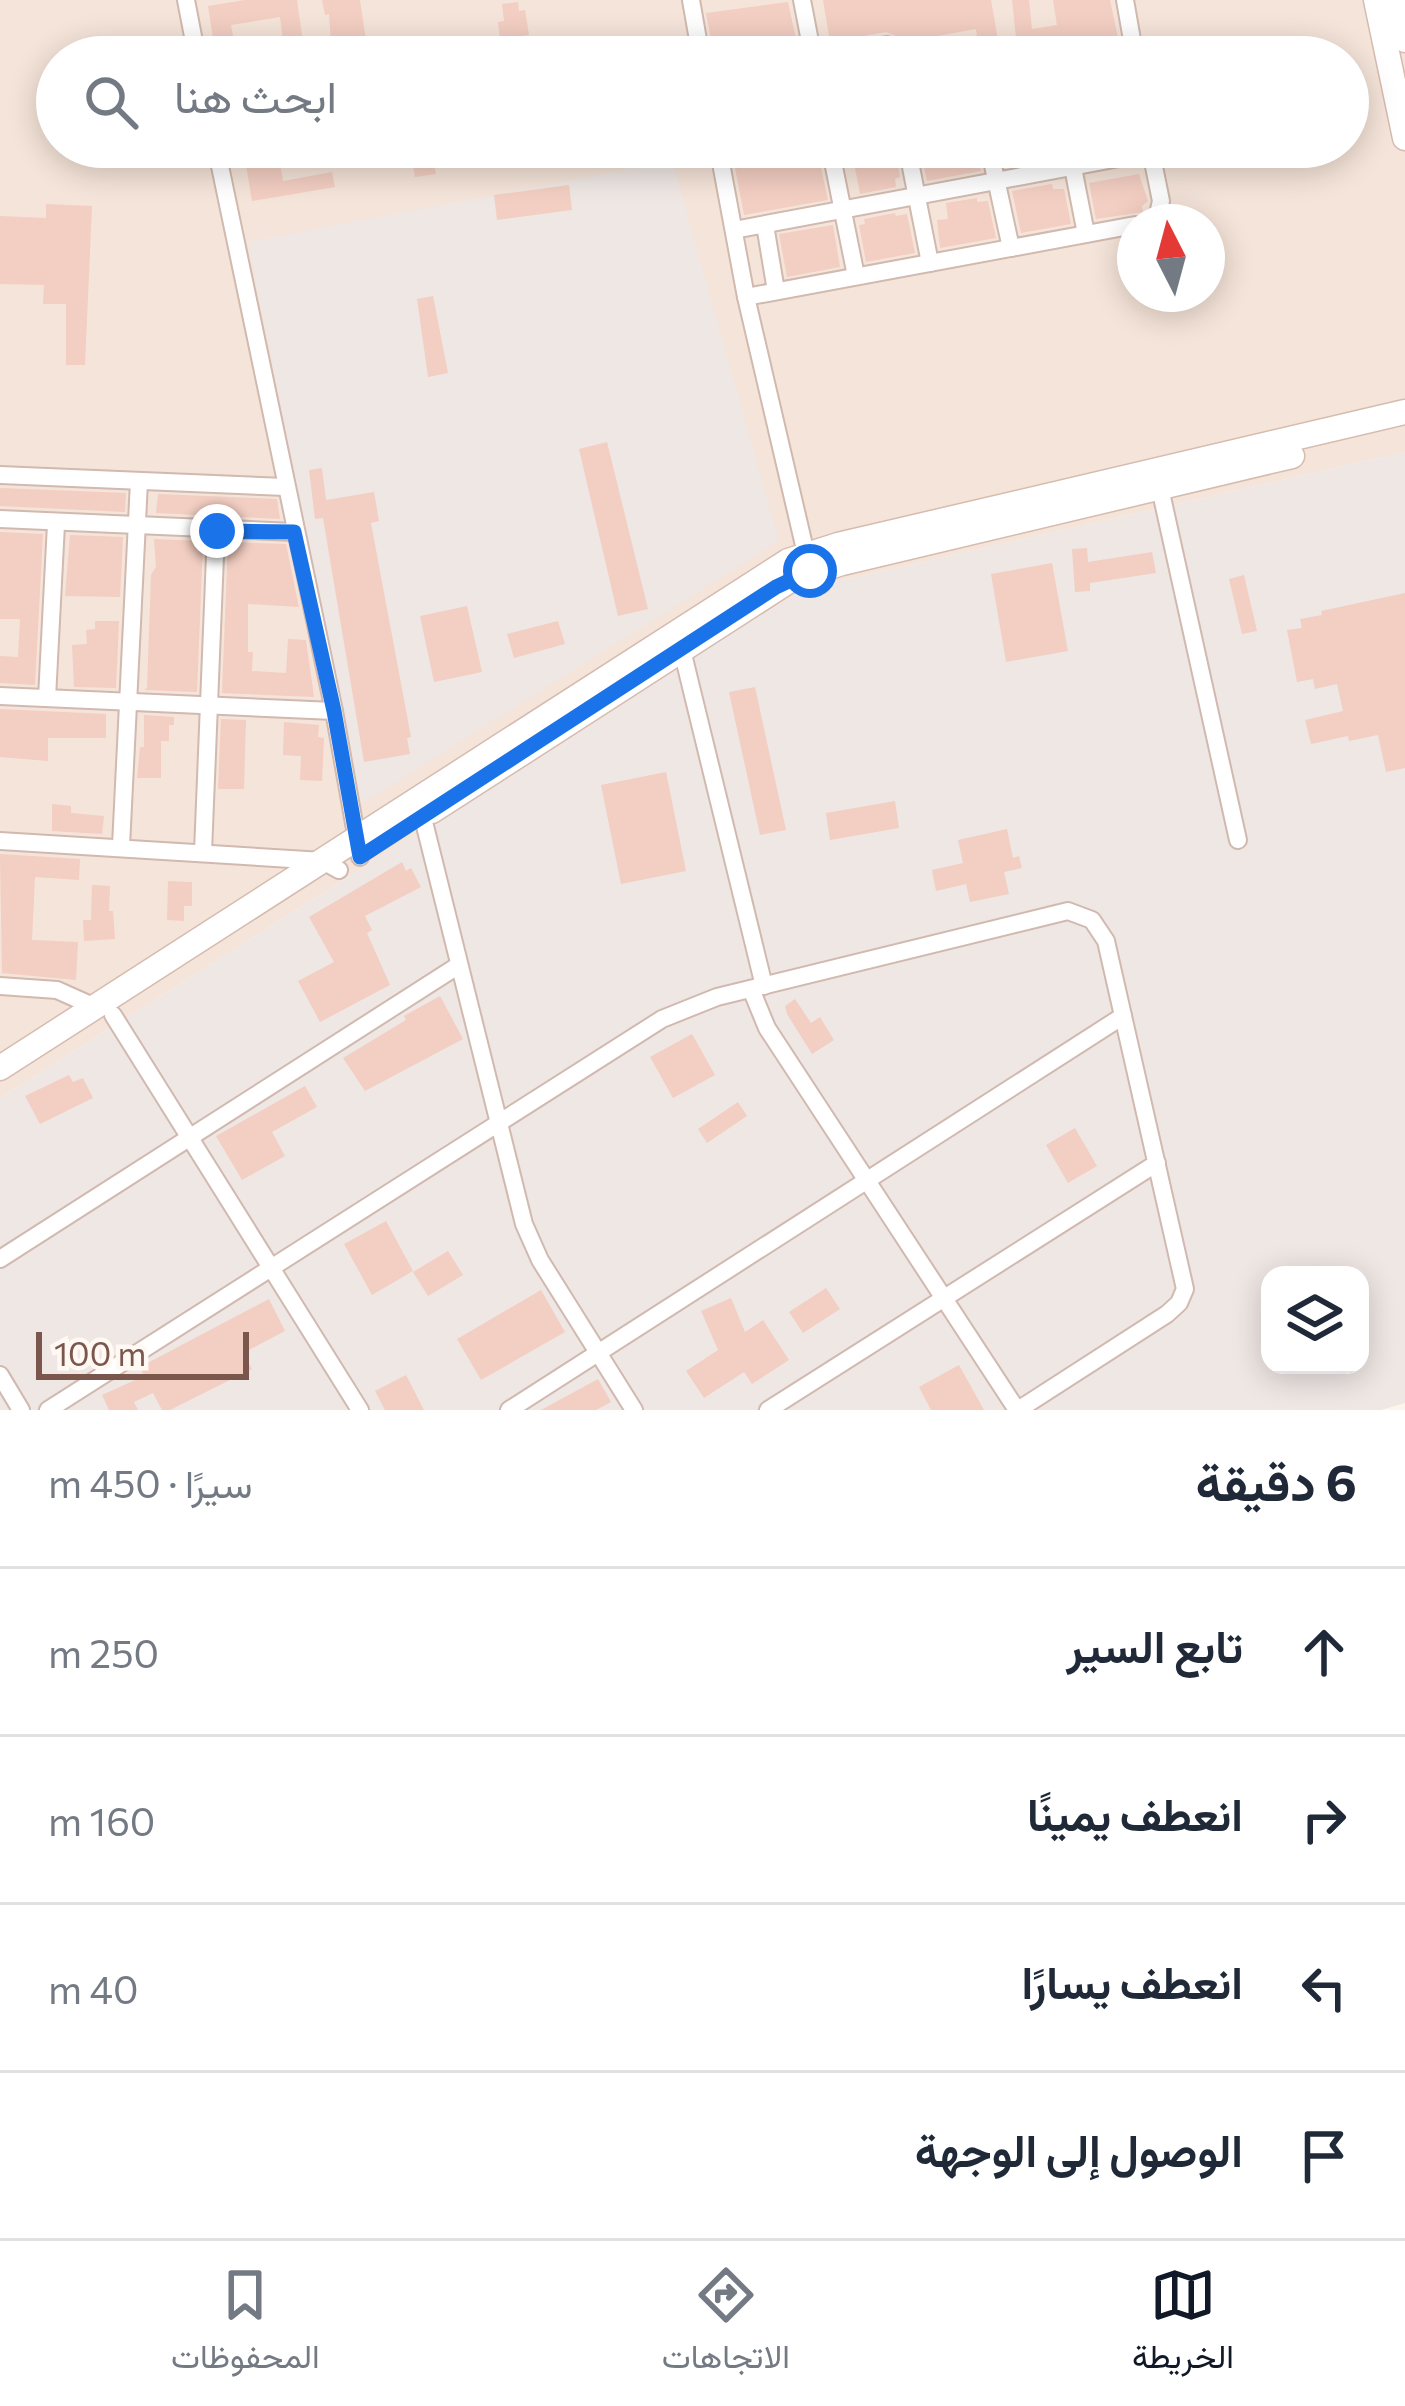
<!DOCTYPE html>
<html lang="ar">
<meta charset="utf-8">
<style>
:root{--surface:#fff;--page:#f6f6f7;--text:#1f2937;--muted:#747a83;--line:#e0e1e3;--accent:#111827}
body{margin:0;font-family:Commissioner,Vazirmatn,sans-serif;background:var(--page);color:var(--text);direction:rtl}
.controls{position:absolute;right:36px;bottom:36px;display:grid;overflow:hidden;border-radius:24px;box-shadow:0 6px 30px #0003}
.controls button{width:108px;height:108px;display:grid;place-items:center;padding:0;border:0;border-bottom:3px solid var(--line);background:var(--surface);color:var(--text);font:60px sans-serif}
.compass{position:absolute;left:1117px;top:204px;width:108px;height:108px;border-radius:50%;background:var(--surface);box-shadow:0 6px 30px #0003;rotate:354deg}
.scale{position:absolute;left:36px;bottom:30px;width:213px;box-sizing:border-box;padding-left:12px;border:6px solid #7a564c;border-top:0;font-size:33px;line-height:42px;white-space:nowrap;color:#7a564c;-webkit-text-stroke:9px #fff8f3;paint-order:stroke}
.stop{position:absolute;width:36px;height:36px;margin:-27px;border:9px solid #1a73e8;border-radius:50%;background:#fff}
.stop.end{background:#1a73e8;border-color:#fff;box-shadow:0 3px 12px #0008}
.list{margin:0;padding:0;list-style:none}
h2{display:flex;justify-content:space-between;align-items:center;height:156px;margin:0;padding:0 48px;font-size:51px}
h2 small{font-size:39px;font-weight:400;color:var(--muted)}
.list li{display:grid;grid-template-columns:78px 1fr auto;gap:36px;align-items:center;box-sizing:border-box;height:168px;padding:0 48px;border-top:3px solid var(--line)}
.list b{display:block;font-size:45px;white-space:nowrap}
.list em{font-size:39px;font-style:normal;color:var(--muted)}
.icon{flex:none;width:66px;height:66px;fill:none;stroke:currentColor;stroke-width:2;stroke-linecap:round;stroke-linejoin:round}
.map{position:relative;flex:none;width:1405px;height:1410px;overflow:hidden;direction:ltr}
.search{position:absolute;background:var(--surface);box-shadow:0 6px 30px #0003;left:36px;right:36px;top:36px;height:132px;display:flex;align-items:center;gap:30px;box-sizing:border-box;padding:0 42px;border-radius:66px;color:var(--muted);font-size:45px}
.sheet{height:828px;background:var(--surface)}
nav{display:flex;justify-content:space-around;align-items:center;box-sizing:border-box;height:168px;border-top:3px solid var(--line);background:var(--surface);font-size:33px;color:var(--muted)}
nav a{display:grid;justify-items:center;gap:6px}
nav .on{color:var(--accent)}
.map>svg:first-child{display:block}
</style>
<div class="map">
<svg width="1405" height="1410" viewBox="0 0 1405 1410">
<rect width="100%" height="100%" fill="#fdf4eb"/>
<path fill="#f5e4d9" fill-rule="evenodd" d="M0,0H1405V452L800,590L0,1098ZM57,57H1348V147H57ZM1135,222H1207V294H1135Z"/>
<g fill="#efe7e4" fill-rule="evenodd">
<path d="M672,161L779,541L361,804L248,242Z"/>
<path d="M1405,452V1403L1381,1410H0V1098L800,590ZM1270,1275H1360V1365H1270Z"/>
</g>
<g fill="#f3cec2">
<path d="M245,0H297L305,57H285L280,17L231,25L237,57H216L208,6Z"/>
<path d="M322,0H360L367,47L351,48L352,55L332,56L329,14L325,15Z"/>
<path d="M823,0H991L1001,57H980L976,29L899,43L896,36L886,32L830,42Z"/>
<path d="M1012,0H1029L1032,29L1057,25L1053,0H1110L1122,57H1018Z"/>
<path d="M518,2L519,11L525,10L529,35L500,39L498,22L504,21L502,4Z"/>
<path d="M788,2L800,57H714L706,13Z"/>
<path d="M243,147H277L283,181L332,172L335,187L252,201Z"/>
<path d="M410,147H470V154L433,159L436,174L415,177Z"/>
<path d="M851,147H895L900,177L895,179L896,187L860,194Z"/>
<path d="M920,147L976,149L981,171L927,181Z"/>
<path d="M1002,147H1057L1058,156L1006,166Z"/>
<path d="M818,154L828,200L744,215L735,168Z"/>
<path d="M1139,174L1148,201L1142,206L1143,212L1096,219L1089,183Z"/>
<path d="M1052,184L1053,189H1064L1071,224L1021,233L1012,191Z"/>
<path d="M569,185L572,210L497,220L494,195Z"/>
<path d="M977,198V202L988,201L996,238L940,248L937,220L948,219L946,203Z"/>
<path d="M46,204L92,206L85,365H66V304H43L44,285L0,284V216L46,218Z"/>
<path d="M895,213L896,216L907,214L915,253L866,262L859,225L865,224L864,219Z"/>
<path d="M833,225L840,267L787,277L779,234Z"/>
<path d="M433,296L448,373L428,377L417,299Z"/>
<path d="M607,442L648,609L618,616L579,449Z"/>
<path d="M322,468L326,500L374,492L379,521L371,523L411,737L407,738L410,754L364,762L323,518L315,519L309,470Z"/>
<path d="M0,488L126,493L125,512L0,506Z"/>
<path d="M158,494L277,499L280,519L156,513Z"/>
<path d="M0,532L43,534L35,685L0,683V656L18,657L20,619H0Z"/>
<path d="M70,535L123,537L120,597L65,596Z"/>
<path d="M154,539L203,541L197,692L144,690L147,688L151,575L156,567Z"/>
<path d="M228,542L286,544L299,607L248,604V652H253L252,671L286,673L288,639L306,640L314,697L222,693Z"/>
<path d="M1087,548L1088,562L1152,552L1156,573L1090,583V591L1075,592L1072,549Z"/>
<path d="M1052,563L1068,651L1006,662L991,574Z"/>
<path d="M1244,575L1257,631L1242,634L1229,579Z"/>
<path d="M1405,593V768L1386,772L1378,735L1349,741L1348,736L1311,744L1305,720L1343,711L1337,684L1315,689L1313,679L1297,682L1287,630L1302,628L1300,619L1322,615L1321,611Z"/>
<path d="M467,606L482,672L434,682L420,616Z"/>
<path d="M95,621H119L116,688L74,687L72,645L87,644L86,630L95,629Z"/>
<path d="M558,621L565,644L514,658L507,634Z"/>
<path d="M755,687L786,830L760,835L729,692Z"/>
<path d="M0,709L106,714V738H48V761L0,757Z"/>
<path d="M144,715L174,717V725H169V741H161V778H137L140,747H144Z"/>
<path d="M221,719L246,720L244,789H218Z"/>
<path d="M284,722L319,725L318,737L324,738L322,781L300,780L301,756L283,755Z"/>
<path d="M666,772L686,871L621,884L601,785Z"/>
<path d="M895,801L899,828L830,840L826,813Z"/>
<path d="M52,804L71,806V813L104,816L102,834L52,831Z"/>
<path d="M1007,829L1013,858L1019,856L1022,868L1004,872L1009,894L970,902L966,884L936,891L932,870L963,863L958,840Z"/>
<path d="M0,854L80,859L79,880L35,877L32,940L78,942L76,980L2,973Z"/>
<path d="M402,862L406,871L411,868L421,887L365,916L372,930L367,933L390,985L320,1022L298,981L334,962L309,917Z"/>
<path d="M168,881L192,882V906H184V921L167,920Z"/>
<path d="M92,885L110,886L109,911H113L115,939L84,941L83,920H91Z"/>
<path d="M440,996L463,1039L365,1091L343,1058L406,1020L404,1016Z"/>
<path d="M795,999L811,1023L820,1017L834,1040L812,1054L787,1014L785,1006Z"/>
<path d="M692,1034L715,1075L673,1098L650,1057Z"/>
<path d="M69,1075L73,1082L83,1078L93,1098L40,1124L25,1096Z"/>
<path d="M305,1086L317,1107L272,1132L285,1156L242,1180L216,1136Z"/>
<path d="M738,1102L747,1116L707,1143L698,1129Z"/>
<path d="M1075,1128L1097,1166L1068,1183L1046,1145Z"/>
<path d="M386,1221L413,1271L372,1295L344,1244Z"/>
<path d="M448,1251L463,1275L428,1296L413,1272Z"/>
<path d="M826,1288L840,1309L803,1333L789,1312Z"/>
<path d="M541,1290L565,1332L481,1380L457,1339Z"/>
<path d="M731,1298L745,1332L763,1320L789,1360L752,1384L744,1372L704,1398L686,1371L718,1350L701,1311Z"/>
<path d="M269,1299L285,1331L243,1353L252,1369L170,1410H162L153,1393L134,1402L138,1410H109L102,1395L144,1376L140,1367Z"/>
<path d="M959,1365L984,1410H931L919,1387Z"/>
<path d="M406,1375L424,1410H385L375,1391Z"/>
<path d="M598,1379L611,1402L596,1410H541Z"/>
</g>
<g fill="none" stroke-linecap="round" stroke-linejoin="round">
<g stroke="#d1b9af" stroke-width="20">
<g id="minor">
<path d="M186,0L197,57"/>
<path d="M691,0L701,57"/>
<path d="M802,0L813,57"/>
<path d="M1125,0L1135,57"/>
<path d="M818,57L887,45"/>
<path d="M216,147L334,711L360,857"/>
<path d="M718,147L746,297L806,554"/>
<path d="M830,147L856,276"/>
<path d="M907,147L930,263"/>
<path d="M989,147L1011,248"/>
<path d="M1069,147L1086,234"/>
<path d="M719,153L754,147"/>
<path d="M1150,222L1157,218L1161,201L1150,147"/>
<path d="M765,225L776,291"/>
<path d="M734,230L1151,152"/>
<path d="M746,297L1135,225"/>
<path d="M0,475L286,487"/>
<path d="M1160,488L1238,840"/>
<path d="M0,519L294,532"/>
<path d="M682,650L764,986"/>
<path d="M0,696L334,711"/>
<path d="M47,698L56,524"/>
<path d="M423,818L524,1224L540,1260L634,1410"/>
<path d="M0,841L323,861L339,870"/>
<path d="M121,846L139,481"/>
<path d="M203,852L216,531"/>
<path d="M0,986L57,990L95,1007"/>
<path d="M751,989L767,1028L1017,1410"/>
<path d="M113,1015L360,1410"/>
<path d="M0,1259L459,965"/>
<path d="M0,1375L21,1410"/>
<path d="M48,1410L662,1019L717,997L1068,911L1092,920L1106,941L1185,1289L1179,1303L1167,1314L1018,1410"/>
<path d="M509,1410L1123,1016"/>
<path d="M768,1410L1157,1163"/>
</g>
</g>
<g stroke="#d6bbaf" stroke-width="27">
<g id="secondary">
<path d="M1376,0L1405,138"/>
<path d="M1397,0L1405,40"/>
<path d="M432,811L792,579L842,563L1292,456"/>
<path d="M0,1068L788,561L838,545L1405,412"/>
</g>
</g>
<use href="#minor" stroke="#fff" stroke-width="16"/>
<use href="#secondary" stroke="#fff" stroke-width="24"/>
</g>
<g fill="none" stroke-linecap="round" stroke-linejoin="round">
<path stroke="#1a73e8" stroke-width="15" d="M217,531L294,532L334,711L360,857L776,587L810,571"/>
</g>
</svg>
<div class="controls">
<button><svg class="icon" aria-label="layers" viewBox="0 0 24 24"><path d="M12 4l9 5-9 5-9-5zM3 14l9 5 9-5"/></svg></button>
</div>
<svg class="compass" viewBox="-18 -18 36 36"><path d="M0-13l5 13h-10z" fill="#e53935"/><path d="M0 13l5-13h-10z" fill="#747a83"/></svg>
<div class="scale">100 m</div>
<div class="stop" style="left:810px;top:571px"></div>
<div class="stop end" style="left:217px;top:531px"></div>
<div class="search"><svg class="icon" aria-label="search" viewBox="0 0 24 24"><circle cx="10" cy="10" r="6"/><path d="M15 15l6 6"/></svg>ابحث هنا</div>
</div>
<section class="sheet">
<h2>6 دقيقة<small>سيرًا · 450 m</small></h2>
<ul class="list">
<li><svg class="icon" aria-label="ahead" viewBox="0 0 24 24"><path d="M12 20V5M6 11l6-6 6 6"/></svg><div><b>تابع السير</b></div><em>250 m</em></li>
<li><svg class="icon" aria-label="right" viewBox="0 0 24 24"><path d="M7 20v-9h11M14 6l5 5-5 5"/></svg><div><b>انعطف يمينًا</b></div><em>160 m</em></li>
<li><svg class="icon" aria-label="left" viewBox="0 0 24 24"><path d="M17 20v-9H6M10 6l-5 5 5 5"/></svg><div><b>انعطف يسارًا</b></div><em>40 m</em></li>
<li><svg class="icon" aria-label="arrive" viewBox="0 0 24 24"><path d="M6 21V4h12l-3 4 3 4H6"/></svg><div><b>الوصول إلى الوجهة</b></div></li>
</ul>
</section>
<nav>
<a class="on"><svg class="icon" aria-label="map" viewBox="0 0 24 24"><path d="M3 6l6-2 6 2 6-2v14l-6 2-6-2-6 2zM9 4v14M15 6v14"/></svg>الخريطة</a>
<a><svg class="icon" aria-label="directions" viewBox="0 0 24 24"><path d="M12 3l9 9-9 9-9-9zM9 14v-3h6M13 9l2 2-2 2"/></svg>الاتجاهات</a>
<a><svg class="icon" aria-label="saved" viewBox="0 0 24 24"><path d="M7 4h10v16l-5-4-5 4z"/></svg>المحفوظات</a>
</nav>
